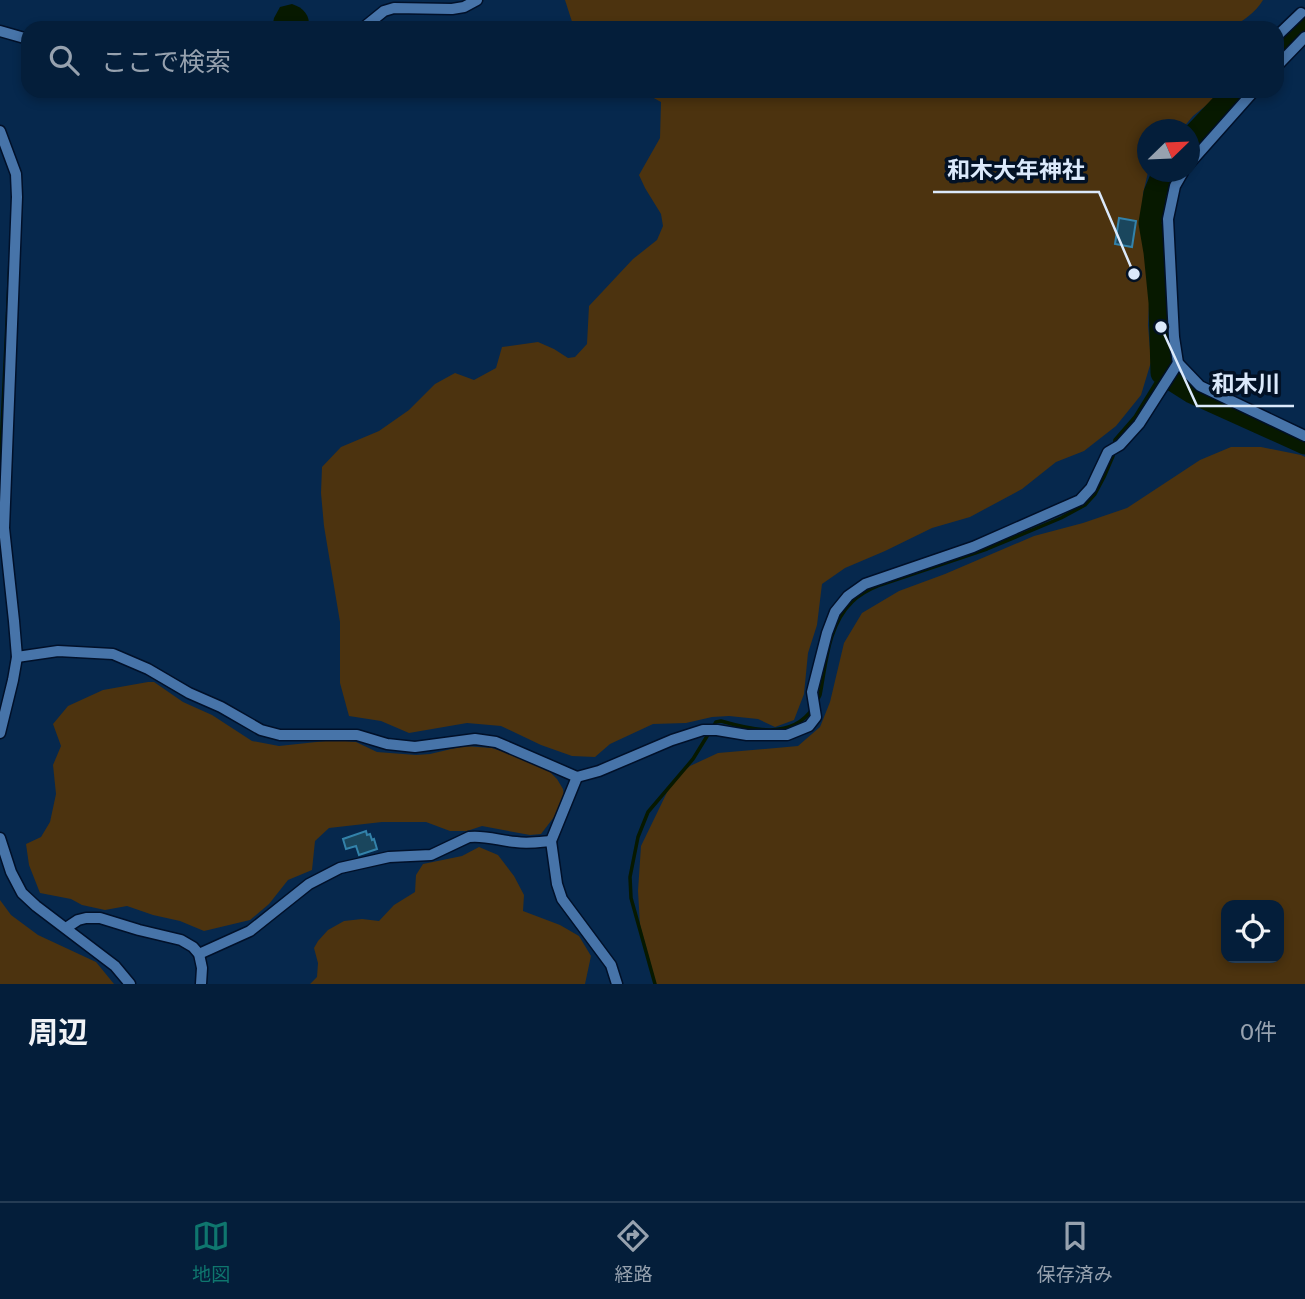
<!DOCTYPE html>
<html lang="ja">
<meta charset="utf-8">
<style>
:root{--surface:#041e3a;--page:#122b45;--text:#f1f3f6;--muted:#97a2af;--line:#253c54;--accent:#0f766e}
body{margin:0;font-family:"Public Sans","Noto Sans JP",sans-serif;background:var(--page);color:var(--text)}
.controls{position:absolute;right:21px;bottom:21px;display:grid;overflow:hidden;border-radius:14px;box-shadow:0 4px 10px #0003}
.controls button{width:63px;height:63px;display:grid;place-items:center;padding:0;border:0;border-bottom:2px solid var(--line);background:var(--surface);color:var(--text);font:35px sans-serif}
.compass{position:absolute;left:1137px;top:119px;width:63px;height:63px;border-radius:50%;background:var(--surface);box-shadow:0 4px 10px #0003;rotate:67deg}
.list{margin:0;padding:0;list-style:none}
h2{display:flex;justify-content:space-between;align-items:center;height:91px;margin:0;padding:0 28px;font-size:30px}
h2 small{font-size:23px;font-weight:400;color:var(--muted)}
.icon{flex:none;width:38px;height:38px;fill:none;stroke:currentColor;stroke-width:2;stroke-linecap:round;stroke-linejoin:round}
.map{position:relative;flex:none;width:1305px;height:984px;overflow:hidden}
.search{position:absolute;background:var(--surface);box-shadow:0 4px 10px #0003;left:21px;right:21px;top:21px;height:77px;display:flex;align-items:center;gap:18px;box-sizing:border-box;padding:0 24px;border-radius:21px;color:var(--muted);font-size:26px}
.sheet{height:217px;background:var(--surface)}
nav{display:flex;justify-content:space-around;align-items:center;box-sizing:border-box;height:98px;border-top:2px solid var(--line);background:var(--surface);font-size:19px;color:var(--muted)}
nav a{display:grid;justify-items:center;gap:4px}
nav .on{color:var(--accent)}
.map>svg:first-child{display:block}
</style>
<div class="map">
<svg width="1305" height="984" viewBox="0 0 1305 984">
<rect width="100%" height="100%" fill="#06284d"/>
<g fill="#4c330f" fill-rule="evenodd">
<path d="M565,0H1263C1255,13 1243,21 1230,28H574Z"/>
<path d="M641,91H1224L1193,116L1182,129L1148,130V172L1143,194L1142,222L1150,284L1148,325L1151,362L1141,395L1116,426L1084,451L1056,462L1022,489L970,517L932,528L885,551L845,568L822,584L817,625L808,653L804,694L794,720L775,727L758,719L729,716L712,717L686,723L653,724L610,744L595,757L572,756L541,745L501,726L467,723L409,733L381,721L349,716L340,683V622L324,526L321,493L322,467L341,447L379,431L409,410L435,384L455,373L474,380L496,368L502,347L538,342L554,349L568,358L575,357L587,344L589,306L633,259L657,240L663,226L661,214L645,188L639,175L660,138L661,102Z"/>
<path d="M1231,447H1261L1301,455L1305,457V984H656L640,925L638,891L641,846L673,780L690,766L718,753L798,746L820,727L830,702L844,643L862,613L899,591L945,574L1034,536L1083,523L1127,508L1200,460ZM1226,905H1279V958H1226Z"/>
<path d="M148,682H154L183,702L212,715L252,741L279,746L335,740L356,742L377,752L416,755L430,754L464,746L492,748L533,761L546,768L557,779L563,789L564,796L554,817L541,834L530,835L482,826L467,831H450L426,822H382L329,828L315,841L312,870L288,880L269,904L250,920L204,931L180,921L153,915L127,906L105,910L82,905L71,899L40,893L29,865L26,844L41,837L50,822L56,794L53,765L61,746L53,724L68,706L103,690Z"/>
<path d="M479,847L498,855L514,876L524,895L523,911L560,925L579,936L591,956L585,984H310L317,977L318,963L314,948L318,941L328,930L344,921L362,919L379,921L394,905L415,892L416,875L423,864L462,856Z"/>
<path d="M0,900L11,915L38,935L96,962L114,984H0Z"/>
</g>
<path fill="#071900" d="M292,4C304,8 310,15 309,28H272L274,18L280,7Z"/>
<g fill="none" stroke-linecap="round" stroke-linejoin="round">
<g stroke="#071900" stroke-width="3.5">
<path d="M0,468L10,261"/>
<path d="M817,701L820,695C826,664 828,625 852,602C860,594 870,589 880,585L987,549L1061,518L1085,505L1095,494L1104,477L1113,456L1115,440L1135,417L1162,373"/>
<path d="M713,727L716,722L721,721C752,730 792,740 813,708"/>
<path d="M655,984L631,898L630,877L638,837L648,812L693,759L709,733"/>
</g>
<g stroke="#071900" stroke-width="23">
<path d="M1277,48L1305,20"/>
<path d="M1190,139L1235,91"/>
<path d="M1164,172L1155,193L1150,223L1155,252L1160,302L1162,373L1192,392L1305,443"/>
</g>
</g>
<g fill="#1a465d" stroke="#3382aa" stroke-width="2">
<path d="M1119,218L1136,221L1132,247L1115,244Z"/>
<path d="M366,831L367,835L370,834L372,840L374,839L377,849L359,855L356,846L346,849L343,839Z"/>
</g>
<g fill="none" stroke-linecap="round" stroke-linejoin="round">
<g stroke="#001029" stroke-width="13">
<g id="street">
<path d="M363,28L384,11L394,8L452,9L464,7L477,0"/>
<path d="M0,31L28,39"/>
<path d="M1277,36L1301,13"/>
<path d="M1277,66L1305,37"/>
<path d="M0,131L16,174L17,197L4,528L14,621L17,657L13,680L0,733"/>
<path d="M1190,163L1254,91"/>
<path d="M1183,172L1175,186L1168,219L1174,337L1178,363L1200,386L1305,436"/>
<path d="M17,657L58,651L113,654L148,669L189,693L221,707L261,730L280,735H357L387,744L415,747L475,739L496,742L577,777L599,771L672,740L703,730H717L747,735H787L809,726L816,717L812,692L827,633L835,612L848,596L865,584L973,547L1080,500L1091,488L1108,452L1120,445L1139,424L1178,363"/>
<path d="M577,777L551,841L557,884L562,899L611,965L617,984"/>
<path d="M0,838L11,872L22,893L36,906L115,966L130,984"/>
<path d="M66,928L78,920L86,918H100L139,930L181,940L193,947L199,954L202,968L201,984"/>
<path d="M199,954L250,931L309,884L340,868L389,857L431,855L469,837C486,835 500,841 516,842C527,844 540,842 551,841"/>
</g>
</g>
<use href="#street" stroke="#4774a9" stroke-width="10"/>
</g>
<path fill="none" stroke="#dbe9fb" stroke-width="2.5" d="M1134 274L1099 192H933M1161 327L1197 406H1294"/>
<g fill="#dbe9fb" stroke="#021125" stroke-width="2.5">
<circle cx="1134" cy="274" r="7"/>
<circle cx="1161" cy="327" r="7"/>
</g>
<g font-size="23" text-anchor="middle" font-weight="bold" fill="#dbe9fb" stroke="#021125" stroke-width="7" stroke-linejoin="round" paint-order="stroke">
<text x="1016" y="178">和木大年神社</text>
<text x="1246" y="392">和木川</text>
</g>
</svg>
<div class="controls">
<button><svg class="icon" aria-label="locate" viewBox="0 0 24 24"><circle cx="12" cy="12" r="6"/><path d="M12 2v4M12 18v4M2 12h4M18 12h4"/></svg></button>
</div>
<svg class="compass" viewBox="-18 -18 36 36"><path d="M0-13l5 13h-10z" fill="#e53935"/><path d="M0 13l5-13h-10z" fill="#97a2af"/></svg>
<div class="search"><svg class="icon" aria-label="search" viewBox="0 0 24 24"><circle cx="10" cy="10" r="6"/><path d="M15 15l6 6"/></svg>ここで検索</div>
</div>
<section class="sheet">
<h2>周辺<small>0件</small></h2>
<ul class="list">
</ul>
</section>
<nav>
<a class="on"><svg class="icon" aria-label="map" viewBox="0 0 24 24"><path d="M3 6l6-2 6 2 6-2v14l-6 2-6-2-6 2zM9 4v14M15 6v14"/></svg>地図</a>
<a><svg class="icon" aria-label="directions" viewBox="0 0 24 24"><path d="M12 3l9 9-9 9-9-9zM9 14v-3h6M13 9l2 2-2 2"/></svg>経路</a>
<a><svg class="icon" aria-label="saved" viewBox="0 0 24 24"><path d="M7 4h10v16l-5-4-5 4z"/></svg>保存済み</a>
</nav>
